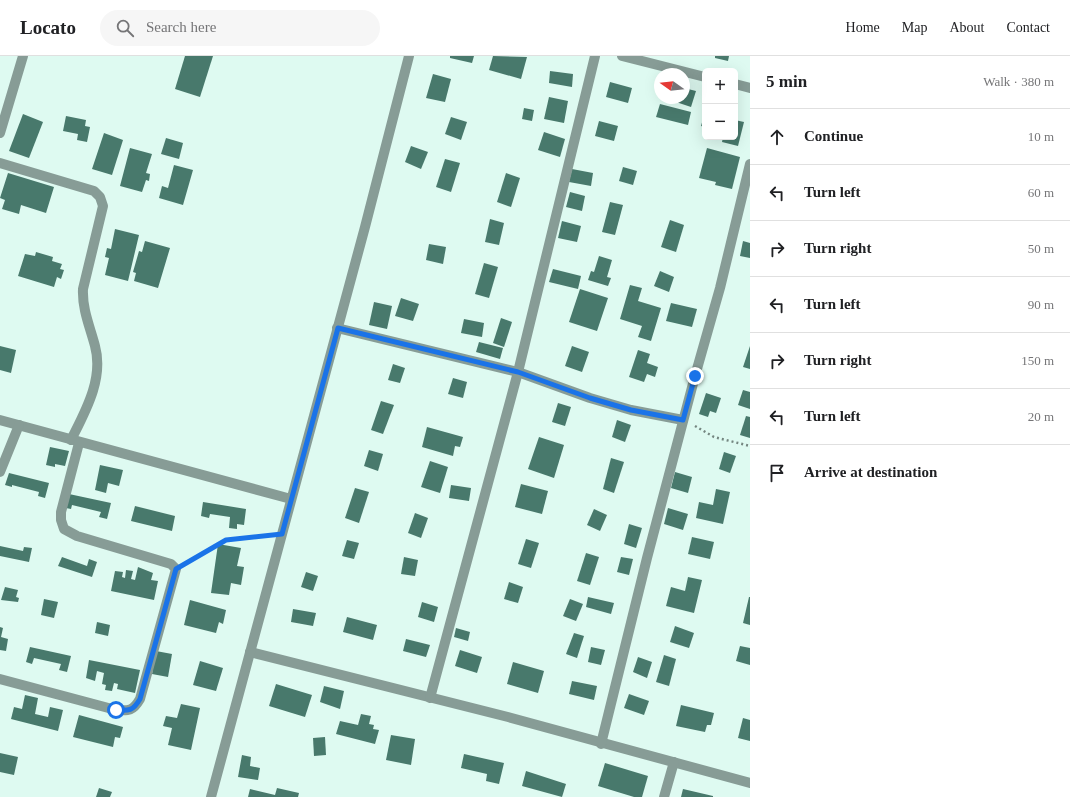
<!DOCTYPE html>
<meta charset="utf-8">
<style>
:root{--surface:#fff;--page:#f6f6f6;--text:#202124;--muted:#757577;--line:#e0e0e0}
body{margin:0;font-family:"Times New Roman",serif;background:var(--page);color:var(--text)}
.controls{position:absolute;right:12px;top:12px;display:grid;overflow:hidden;border-radius:6px;box-shadow:0 4px 16px #0002}
.controls button{width:36px;height:36px;display:grid;place-items:center;padding:0;border:0;border-bottom:1px solid var(--line);background:var(--surface);color:var(--text);font:20px sans-serif}
.compass{position:absolute;left:654px;top:12px;width:36px;height:36px;border-radius:50%;background:var(--surface);box-shadow:0 4px 16px #0002;rotate:285deg}
.stop{position:absolute;width:12px;height:12px;margin:-9px;border:3px solid #1a73e8;border-radius:50%;background:#fff}
.stop.end{background:#1a73e8;border-color:#fff;box-shadow:0 1px 4px #0008}
.list{margin:0;padding:0;list-style:none}
h2{display:flex;justify-content:space-between;align-items:center;height:52px;margin:0;padding:0 16px;font-size:17px}
h2 small{font-size:13px;font-weight:400;color:var(--muted)}
.list li{display:grid;grid-template-columns:26px 1fr auto;gap:12px;align-items:center;box-sizing:border-box;height:56px;padding:0 16px;border-top:1px solid var(--line)}
.list b{display:block;font-size:15px;white-space:nowrap}
.list em{font-size:13px;font-style:normal;color:var(--muted)}
.icon{flex:none;width:22px;height:22px;fill:none;stroke:currentColor;stroke-width:2;stroke-linecap:round;stroke-linejoin:round}
.map{position:relative;flex:none;width:750px;height:741px;overflow:hidden}
header{display:flex;align-items:center;gap:24px;box-sizing:border-box;height:56px;padding:0 20px;background:var(--surface);border-bottom:1px solid var(--line)}
header strong{font-size:19px}
nav{display:flex;gap:22px;margin-inline-start:auto;font-size:14px}
.search{width:280px;height:36px;background:var(--page);display:flex;align-items:center;gap:10px;box-sizing:border-box;padding:0 14px;border-radius:22px;color:var(--muted);font-size:15px}
main{display:flex}
aside{flex:1;background:var(--surface)}
.map>svg:first-child{display:block}
</style>
<header>
<strong>Locato</strong>
<div class="search"><svg class="icon" aria-label="search" viewBox="0 0 24 24"><circle cx="10" cy="10" r="6"/><path d="M15 15l6 6"/></svg>Search here</div>
<nav><a>Home</a><a>Map</a><a>About</a><a>Contact</a></nav>
</header>
<main>
<div class="map">
<svg width="750" height="741" viewBox="0 0 750 741">
<rect width="100%" height="100%" fill="#defaf1"/>
<g fill="#48796c">
<path d="M185,0H213L200,41L175,33Z"/>
<path d="M450,0H474L472,7L450,2Z"/>
<path d="M493,0L527,1L521,23L489,14Z"/>
<path d="M715,0H729L728,5L715,2Z"/>
<path d="M550,15L573,18L572,31L549,27Z"/>
<path d="M433,18L451,23L445,46L426,42Z"/>
<path d="M610,26L632,32L628,47L606,41Z"/>
<path d="M684,32L696,35L691,51L676,46L678,42H684Z"/>
<path d="M549,41L568,45L564,67L544,63Z"/>
<path d="M660,48L691,56L688,69L656,61Z"/>
<path d="M524,52L534,54L532,65L522,63Z"/>
<path d="M705,56V71L701,70Z"/>
<path d="M23,58L43,66L29,102L9,95Z"/>
<path d="M66,60L86,64L85,70L90,71L87,86L77,84L78,78L63,75Z"/>
<path d="M451,61L467,66L461,84L445,78Z"/>
<path d="M735,64L744,66L738,90L722,86L723,81H735Z"/>
<path d="M599,65L618,70L614,85L595,80Z"/>
<path d="M544,76L565,83L560,101L538,94Z"/>
<path d="M104,77L123,84L112,119L92,113Z"/>
<path d="M166,82L183,87L179,103L161,98Z"/>
<path d="M411,90L428,96L421,113L405,106Z"/>
<path d="M130,92L152,98L146,117L150,118L149,125L146,124L142,136L120,130Z"/>
<path d="M707,92L740,101L732,133L715,129L716,126L699,122Z"/>
<path d="M445,103L460,107L451,136L436,131Z"/>
<path d="M174,109L193,114L183,149L159,142L162,130L168,132Z"/>
<path d="M623,111L637,115L633,129L619,125Z"/>
<path d="M572,113L593,117L591,130L569,126Z"/>
<path d="M8,117L54,131L46,157L21,149L19,158L2,153L5,144L0,142Z"/>
<path d="M506,117L520,122L511,151L497,146Z"/>
<path d="M570,136L585,140L582,155L566,151Z"/>
<path d="M610,146L623,149L615,179L602,176Z"/>
<path d="M490,163L504,167L499,189L485,186Z"/>
<path d="M670,164L684,169L676,196L661,191Z"/>
<path d="M562,165L581,170L577,186L558,182Z"/>
<path d="M115,173L139,179L128,225L105,219L109,202L105,201L107,192L111,193Z"/>
<path d="M145,185L170,192L158,232L134,225L136,217L133,216L139,195L142,196Z"/>
<path d="M743,185L750,187V202L740,200Z"/>
<path d="M429,188L446,191L443,208L426,204Z"/>
<path d="M36,196L53,201L52,205L62,208L60,213L64,214L61,223L57,221L54,231L18,220L25,198L35,200Z"/>
<path d="M599,200L612,204L607,221L611,222L608,230L588,224L591,215L594,216Z"/>
<path d="M484,207L498,211L489,242L475,238Z"/>
<path d="M553,213L581,220L578,233L549,226Z"/>
<path d="M660,215L674,221L669,236L654,230Z"/>
<path d="M630,229L642,232L638,245L661,252L651,285L638,281L642,270L620,263Z"/>
<path d="M580,233L608,242L597,275L569,266Z"/>
<path d="M401,242L419,248L413,265L395,260Z"/>
<path d="M374,246L392,250L387,273L369,269Z"/>
<path d="M671,247L697,253L692,271L666,265Z"/>
<path d="M501,262L512,266L504,291L493,287Z"/>
<path d="M464,263L484,267L482,281L461,277Z"/>
<path d="M479,286L503,292L500,303L476,296Z"/>
<path d="M0,290L16,294L11,317L0,314Z"/>
<path d="M572,290L589,296L582,316L565,310Z"/>
<path d="M750,290V313L743,311Z"/>
<path d="M638,294L650,298L647,307L658,311L655,321L647,318L644,326L629,321Z"/>
<path d="M393,308L405,312L400,327L388,324Z"/>
<path d="M453,322L467,326L463,342L448,338Z"/>
<path d="M743,334L750,336V353L738,349Z"/>
<path d="M706,337L721,342L716,357L710,355L708,361L699,358Z"/>
<path d="M381,345L394,349L383,378L371,374Z"/>
<path d="M558,347L571,351L565,370L552,366Z"/>
<path d="M746,360L750,361V382L740,379Z"/>
<path d="M617,364L631,369L625,386L612,381Z"/>
<path d="M427,371L463,381L460,391L455,390L453,400L422,391Z"/>
<path d="M539,381L564,389L554,422L528,413Z"/>
<path d="M50,391L69,395L65,410L55,408V411L46,409Z"/>
<path d="M369,394L383,398L378,415L364,410Z"/>
<path d="M724,396L736,400L730,417L719,413Z"/>
<path d="M611,402L624,406L614,437L603,433Z"/>
<path d="M430,405L448,411L440,437L421,431Z"/>
<path d="M100,409L123,414L119,430L108,427L106,437L95,434Z"/>
<path d="M675,416L692,421L688,437L671,432Z"/>
<path d="M9,417L49,427L45,442L38,440L39,436L12,429V431L5,429Z"/>
<path d="M521,428L548,435L542,458L515,451Z"/>
<path d="M451,429L471,432L469,445L449,442Z"/>
<path d="M355,432L369,436L359,467L345,462Z"/>
<path d="M716,433L730,436L723,468L696,462L699,446L713,449Z"/>
<path d="M69,438L111,447L107,463L99,461L101,456L72,449L71,453L66,452Z"/>
<path d="M203,446L246,453L244,469L237,468V473L229,472L230,461L210,458L209,462L201,460Z"/>
<path d="M135,450L175,460L172,475L131,465Z"/>
<path d="M668,452L688,458L683,474L664,468Z"/>
<path d="M594,453L607,459L600,475L587,469Z"/>
<path d="M415,457L428,462L421,482L408,477Z"/>
<path d="M629,468L642,472L636,492L624,488Z"/>
<path d="M692,481L714,486L710,503L688,498Z"/>
<path d="M526,483L539,487L531,512L518,508Z"/>
<path d="M347,484L359,487L354,503L342,500Z"/>
<path d="M218,488L241,492L237,510L244,511L241,529L231,527L229,539L211,537Z"/>
<path d="M0,490L23,495L24,491L32,492L29,506L0,500Z"/>
<path d="M586,497L599,501L590,529L577,525Z"/>
<path d="M62,501L87,510L89,503L97,506L92,521L58,510Z"/>
<path d="M404,501L418,504L415,520L401,518Z"/>
<path d="M621,501L633,503L629,519L617,516Z"/>
<path d="M138,511L153,517L151,524L158,525L154,544L111,535L115,515L123,516L122,521L125,522L126,514L133,515L131,523L135,524Z"/>
<path d="M306,516L318,520L313,535L301,531Z"/>
<path d="M688,521L702,524L694,557L666,550L671,531L685,535Z"/>
<path d="M509,526L523,531L518,547L504,543Z"/>
<path d="M5,531L18,534L16,541L19,542L18,546L1,544Z"/>
<path d="M588,541L614,547L611,558L586,551Z"/>
<path d="M749,541H750V569L743,567Z"/>
<path d="M44,543L58,546L54,562L41,559Z"/>
<path d="M570,543L583,548L576,565L563,560Z"/>
<path d="M190,544L226,554L223,568L219,566L216,577L184,569Z"/>
<path d="M422,546L438,551L434,566L418,561Z"/>
<path d="M293,553L316,557L313,570L291,566Z"/>
<path d="M347,561L377,569L373,584L343,576Z"/>
<path d="M97,566L110,569L108,580L95,577Z"/>
<path d="M675,570L694,577L689,592L670,586Z"/>
<path d="M0,571L3,572L1,581L8,583L6,595L0,594Z"/>
<path d="M456,572L470,576L468,585L454,581Z"/>
<path d="M574,577L584,580L577,602L566,598Z"/>
<path d="M406,583L430,589L426,601L403,595Z"/>
<path d="M740,590L750,592V609L736,605Z"/>
<path d="M30,591L71,600L67,616L59,614L61,608L34,602L32,608L26,606Z"/>
<path d="M591,591L605,594L601,609L588,606Z"/>
<path d="M460,594L482,601L477,617L455,610Z"/>
<path d="M156,595L172,598L168,621L152,618Z"/>
<path d="M664,599L676,603L669,630L656,626Z"/>
<path d="M638,601L652,606L647,622L633,616Z"/>
<path d="M89,604L140,614L135,637L117,633L118,628L114,627L112,635L105,634L106,629L102,628L104,617L97,615L95,625L86,622Z"/>
<path d="M200,605L223,612L216,635L193,629Z"/>
<path d="M513,606L544,615L538,637L507,628Z"/>
<path d="M572,625L597,630L594,644L569,638Z"/>
<path d="M276,628L312,639L305,661L269,650Z"/>
<path d="M324,630L344,635L340,653L320,646Z"/>
<path d="M629,638L649,645L644,659L624,652Z"/>
<path d="M25,639L38,642L35,658L48,661L50,651L63,654L58,675L11,663L14,651L22,653Z"/>
<path d="M181,648L200,652L191,694L168,689L172,672L163,670L166,660L177,662Z"/>
<path d="M681,649L714,657L711,669H707L705,676L676,670Z"/>
<path d="M361,658L371,660L369,668L374,669L373,673L379,674L375,688L336,678L340,665L358,669Z"/>
<path d="M79,659L123,671L120,682L115,681L113,691L73,681Z"/>
<path d="M743,662L750,664V685L738,682Z"/>
<path d="M391,679L415,683L411,709L386,704Z"/>
<path d="M325,681L326,699L314,700L313,682Z"/>
<path d="M0,697L18,701L14,719L0,716Z"/>
<path d="M464,698L504,707L499,728L486,725L487,718L461,712Z"/>
<path d="M242,699L251,701L250,710L260,712L258,724L238,721Z"/>
<path d="M605,707L648,720L642,741H634L598,730Z"/>
<path d="M526,715L566,728L562,741L522,730Z"/>
<path d="M99,732L112,736L110,741H96Z"/>
<path d="M277,732L299,737L298,741H248L250,733L275,739Z"/>
<path d="M683,733L713,740V741H681Z"/>
</g>
<g fill="none" stroke-linecap="round" stroke-linejoin="round">
<g stroke="#748680" stroke-width="2.5" stroke-dasharray="2 3" stroke-linecap="butt">
<path d="M695,370L714,381L750,390"/>
<path d="M186,507L226,484L269,480"/>
</g>
<g stroke="#879c96" stroke-width="10">
<path d="M622,0L705,21"/>
<path d="M735,28L750,32"/>
<path d="M0,77L23,0"/>
<path d="M0,107L94,135L100,141L103,150L83,233C82,253 90,271 95,290C104,323 85,356 71,384"/>
<path d="M337,272L518,316L590,342L631,354L683,364"/>
<path d="M0,364L291,443"/>
<path d="M0,416L19,369"/>
<path d="M250,596L508,661L750,727"/>
<path d="M0,623L116,654C129,655 133,655 140,643L176,513L171,508L77,480L64,473L61,464V456L79,387"/>
<path d="M430,642L518,316L595,0"/>
<path d="M601,688L647,502L695,320L720,232L750,108"/>
<path d="M211,741L365,171L409,0"/>
<path d="M664,741L674,706"/>
</g>
</g>
<g fill="none" stroke-linecap="round" stroke-linejoin="round">
<path stroke="#1a73e8" stroke-width="5" d="M116,654C129,655 133,655 140,643L176,513L226,484L282,478L338,272L518,316L590,342L631,354L683,364L695,320"/>
</g>
</svg>
<div class="controls">
<button>+</button>
<button>−</button>
</div>
<svg class="compass" viewBox="-18 -18 36 36"><path d="M0-13l5 13h-10z" fill="#e53935"/><path d="M0 13l5-13h-10z" fill="#757577"/></svg>
<div class="stop" style="left:116px;top:654px"></div>
<div class="stop end" style="left:695px;top:320px"></div>
</div>
<aside>
<h2>5 min<small>Walk · 380 m</small></h2>
<ul class="list">
<li><svg class="icon" aria-label="ahead" viewBox="0 0 24 24"><path d="M12 20V5M6 11l6-6 6 6"/></svg><div><b>Continue</b></div><em>10 m</em></li>
<li><svg class="icon" aria-label="left" viewBox="0 0 24 24"><path d="M17 20v-9H6M10 6l-5 5 5 5"/></svg><div><b>Turn left</b></div><em>60 m</em></li>
<li><svg class="icon" aria-label="right" viewBox="0 0 24 24"><path d="M7 20v-9h11M14 6l5 5-5 5"/></svg><div><b>Turn right</b></div><em>50 m</em></li>
<li><svg class="icon" aria-label="left" viewBox="0 0 24 24"><path d="M17 20v-9H6M10 6l-5 5 5 5"/></svg><div><b>Turn left</b></div><em>90 m</em></li>
<li><svg class="icon" aria-label="right" viewBox="0 0 24 24"><path d="M7 20v-9h11M14 6l5 5-5 5"/></svg><div><b>Turn right</b></div><em>150 m</em></li>
<li><svg class="icon" aria-label="left" viewBox="0 0 24 24"><path d="M17 20v-9H6M10 6l-5 5 5 5"/></svg><div><b>Turn left</b></div><em>20 m</em></li>
<li><svg class="icon" aria-label="arrive" viewBox="0 0 24 24"><path d="M6 21V4h12l-3 4 3 4H6"/></svg><div><b>Arrive at destination</b></div></li>
</ul>
</aside>
</main>
